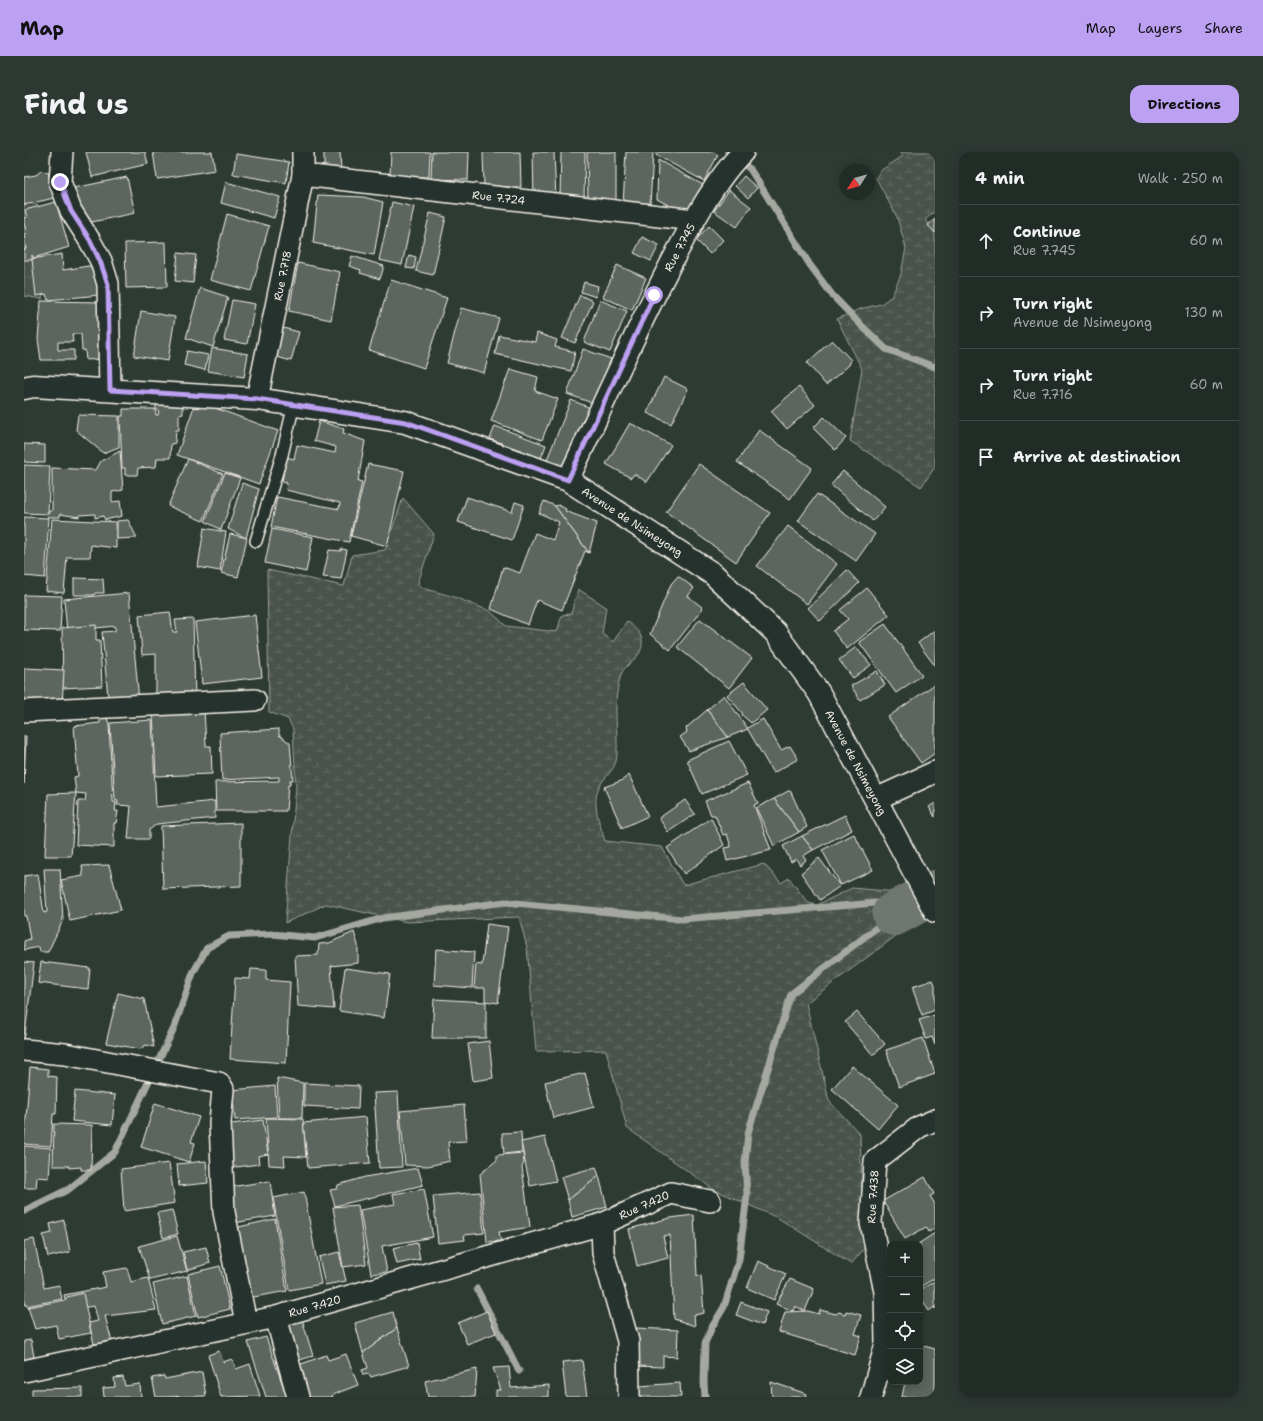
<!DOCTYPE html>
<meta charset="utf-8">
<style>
:root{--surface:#222c27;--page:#2e3833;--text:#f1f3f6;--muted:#a2a7a7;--line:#3f4844;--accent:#bca0f2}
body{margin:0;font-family:"Shantell Sans",sans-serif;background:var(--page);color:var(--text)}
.controls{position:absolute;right:12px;bottom:12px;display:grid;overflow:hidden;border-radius:8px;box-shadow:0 2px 10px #0003}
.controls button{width:36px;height:36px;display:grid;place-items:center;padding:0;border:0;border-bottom:1px solid var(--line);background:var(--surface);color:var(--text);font:20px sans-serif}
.compass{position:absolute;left:815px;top:12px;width:36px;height:36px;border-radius:50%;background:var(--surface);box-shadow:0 2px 10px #0003;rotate:233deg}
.stop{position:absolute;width:12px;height:12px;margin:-9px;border:3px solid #bca0f2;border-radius:50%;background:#fff}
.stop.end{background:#bca0f2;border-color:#fff;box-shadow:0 1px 4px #0008}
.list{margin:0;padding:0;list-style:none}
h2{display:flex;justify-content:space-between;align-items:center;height:52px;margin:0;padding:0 16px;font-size:17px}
h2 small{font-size:13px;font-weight:400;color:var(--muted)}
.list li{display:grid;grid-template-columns:26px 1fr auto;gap:12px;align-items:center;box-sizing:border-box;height:72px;padding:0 16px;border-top:1px solid var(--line)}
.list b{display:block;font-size:15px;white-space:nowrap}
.list p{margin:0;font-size:13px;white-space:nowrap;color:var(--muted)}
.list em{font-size:13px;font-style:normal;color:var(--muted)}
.icon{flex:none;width:22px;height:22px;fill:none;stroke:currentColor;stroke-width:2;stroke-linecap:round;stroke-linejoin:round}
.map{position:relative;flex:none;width:911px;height:1245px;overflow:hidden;border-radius:12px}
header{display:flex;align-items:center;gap:24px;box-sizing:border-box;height:56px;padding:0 20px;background:var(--accent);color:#111}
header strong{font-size:19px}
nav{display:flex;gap:22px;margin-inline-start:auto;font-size:14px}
.intro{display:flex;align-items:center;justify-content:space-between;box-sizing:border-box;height:96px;padding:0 24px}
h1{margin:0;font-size:28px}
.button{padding:10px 18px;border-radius:12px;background:var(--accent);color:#111;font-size:14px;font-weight:700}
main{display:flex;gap:24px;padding:0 24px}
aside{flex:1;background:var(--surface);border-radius:12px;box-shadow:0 2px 10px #0003}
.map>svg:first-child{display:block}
</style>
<header>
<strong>Map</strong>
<nav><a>Map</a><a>Layers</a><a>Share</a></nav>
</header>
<div class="intro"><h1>Find us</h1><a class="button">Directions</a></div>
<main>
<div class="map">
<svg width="911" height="1245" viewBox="0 0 911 1245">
<defs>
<pattern id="grass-tufts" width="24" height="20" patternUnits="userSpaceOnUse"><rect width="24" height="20" fill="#48524c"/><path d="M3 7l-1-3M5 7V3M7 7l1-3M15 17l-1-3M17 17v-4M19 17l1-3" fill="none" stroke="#636b66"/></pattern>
<pattern id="wetland-marsh" width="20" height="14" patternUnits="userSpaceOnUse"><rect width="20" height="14" fill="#48524c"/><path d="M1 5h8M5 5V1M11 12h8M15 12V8" fill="none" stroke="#636b66"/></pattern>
</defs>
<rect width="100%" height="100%" fill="#2e3b34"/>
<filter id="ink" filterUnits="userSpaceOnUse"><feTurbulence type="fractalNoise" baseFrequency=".025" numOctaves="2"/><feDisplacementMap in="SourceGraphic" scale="8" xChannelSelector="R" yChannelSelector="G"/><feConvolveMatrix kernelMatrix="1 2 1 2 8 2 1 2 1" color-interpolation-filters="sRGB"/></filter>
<g filter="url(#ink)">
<path fill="url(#grass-tufts)" stroke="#9ea29a" d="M0,48L27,59L18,147L0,144Z"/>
<g fill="url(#wetland-marsh)" stroke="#9ea29a">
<path d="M876,0H911V59L901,68L911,80V315L897,335L826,289L838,217L813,167L836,157L857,152L868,144L877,122L882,96L873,65L852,26L856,19L879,4Z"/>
<path d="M379,346L410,382L394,431L399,436L430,445L466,459L482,474L533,480L538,463L547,462L554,437L582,455L578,482L589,490L603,469C608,474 617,480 618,488C620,507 601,510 597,523C588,549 594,575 593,602C592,617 586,619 578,630C565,647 576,672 581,689L638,695L659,733L740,712L757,731L765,726L784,751L793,753L828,736L874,740L889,771L782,851L805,949L836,982L840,1097L827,1112L754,1066L689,1037L603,976L582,898L512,899L503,795L495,765L383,770L302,752L261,771L272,634L269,577L264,567L245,560L243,418L320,434L328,403L361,398Z"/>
</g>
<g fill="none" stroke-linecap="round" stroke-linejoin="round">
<g stroke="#a4a8a0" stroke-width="7">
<path d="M704,0L726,17L786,113L809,144L838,174L862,197L911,215"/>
<path d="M0,1059L45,1037L91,1000L150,876L169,821L183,796L205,784L248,782L291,786L359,766L481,750L658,767L852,751L870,762L767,842L724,981L721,1011L723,1043L715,1107L700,1155L688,1175L681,1191L680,1231L681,1245"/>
<path d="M453,1137L495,1219"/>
</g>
<path stroke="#6f7770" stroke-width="44" d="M870,762L911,740"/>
</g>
<g fill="#5c655e" stroke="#f4f1e8">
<path d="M62,0H121L124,12L68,25Z"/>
<path d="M129,0H188L191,18L133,27Z"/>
<path d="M300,0H316L317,18L300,19Z"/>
<path d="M367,0H406L405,25L366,24Z"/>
<path d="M408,0H445L444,28L407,27Z"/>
<path d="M459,0H496L497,35H460Z"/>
<path d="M509,0H530L532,48H510Z"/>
<path d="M537,0H561L560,48L536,47Z"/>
<path d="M563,0H592V51H564Z"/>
<path d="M602,0H629L626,54L599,53Z"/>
<path d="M632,0H689L694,3L680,29L632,3Z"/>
<path d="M212,2L265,10L262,31L209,22Z"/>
<path d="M634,8L679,33L662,63L633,47Z"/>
<path d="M17,19L24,20L30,46L0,53V25L12,23Z"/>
<path d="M720,24L733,36L724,46L711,34Z"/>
<path d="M103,25L111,61L58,72L50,36Z"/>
<path d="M202,30L256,45L250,66L197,51Z"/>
<path d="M705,38L727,55L713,75L690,59Z"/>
<path d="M294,43L339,45L359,50L350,103L289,91Z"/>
<path d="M32,50L45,95L10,106L8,103V108H0V97H2L0,82L3,81L0,71V66L3,65L1,58Z"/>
<path d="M368,50L390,55L378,113L355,108Z"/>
<path d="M406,61L422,65L409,123L392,119Z"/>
<path d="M203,62L245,74L227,139L186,128Z"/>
<path d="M911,67V81L904,73Z"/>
<path d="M685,74L699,88L686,102L672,88Z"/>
<path d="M618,85L635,93L627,109L610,101Z"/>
<path d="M142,90L143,135L102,136L101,91Z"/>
<path d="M154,101L172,103L169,131L151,129Z"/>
<path d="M38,102L39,118L71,113L75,143L24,148L22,142L12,144L8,107Z"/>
<path d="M385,103L392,105L390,117L382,116Z"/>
<path d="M328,104L360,114L356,127L336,121L337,118L325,114Z"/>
<path d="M274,111L316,120L307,168L265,159Z"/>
<path d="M593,113L622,126L608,158L579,145Z"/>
<path d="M367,128L423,146L400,216L345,198Z"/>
<path d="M560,130L574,134L572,145L557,140Z"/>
<path d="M176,136L204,145L189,195L162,186Z"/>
<path d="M556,143L569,149L551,191L538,186Z"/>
<path d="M208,148L231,152L223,192L200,188Z"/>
<path d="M576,148L603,159L586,200L560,190Z"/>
<path d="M17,149L78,150L75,207L62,208L61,198H58L57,182H48L49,190H34V198H50V208H17L14,187Z"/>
<path d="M437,156L475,166L460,221L423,211Z"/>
<path d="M117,159L151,165L144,209L110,204Z"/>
<path d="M251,174L275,180L267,209L253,205L252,211L243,208Z"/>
<path d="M513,181L533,188L531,195L551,200L547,219L471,202L475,183L511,190Z"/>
<path d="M808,188L827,208L825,213L802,233L783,211Z"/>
<path d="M188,196L224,202L220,225L184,219Z"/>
<path d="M559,197L587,207L571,252L543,242Z"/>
<path d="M163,199L184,203L181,218L160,213Z"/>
<path d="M486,217L514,225L511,239L534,247L518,288L467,269Z"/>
<path d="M640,225L664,237L647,272L623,261Z"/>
<path d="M775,235L791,253L763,277L747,259Z"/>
<path d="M158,246L159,262L155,263V278H152L151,291L147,292L146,306H133L132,315L114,316L113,323H101V316H98L96,264H99V257H131L132,263H134L135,258H132V247Z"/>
<path d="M547,248L569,257L544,319L522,310Z"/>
<path d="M172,249L254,279L235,332L153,303Z"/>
<path d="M54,263L95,264V295L79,301L52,278Z"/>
<path d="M800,265L822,286L811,298L789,276Z"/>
<path d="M295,269L320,277L319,281L341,289L334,329L338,330L325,390L247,375L253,345L315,357L316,351L262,338L263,331L258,330L262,305L270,307L273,293L311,301L312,295L290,289Z"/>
<path d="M606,271L647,293L623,330L610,322L607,326L582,312Z"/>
<path d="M471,274L522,293L517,306L466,287Z"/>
<path d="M735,278L788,316L766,347L713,310Z"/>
<path d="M0,292L21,293V311L0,310Z"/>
<path d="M96,299L99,338L88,340V350L96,349L98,364L81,368L79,364L71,366V362L55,363V365L36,362V365H24L25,359H28V316L72,318L77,309Z"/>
<path d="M164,307L199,322L179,369L144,354Z"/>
<path d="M344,312L380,319L363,394L327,384Z"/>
<path d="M675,312L746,361L712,410L642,360Z"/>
<path d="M0,313L26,314L24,362L0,361Z"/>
<path d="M819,319L861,355L849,369L807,333Z"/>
<path d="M201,321L216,326L197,378L181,369Z"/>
<path d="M218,331L235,337L222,386L204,377Z"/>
<path d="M793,342L851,382L832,409L774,369Z"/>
<path d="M443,345L488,360L491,350L500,353L488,388L434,370Z"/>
<path d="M520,349L531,354L565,401L561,399L538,458L513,448L504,473L467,457L479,415L496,421L511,381L529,388L535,370L515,361Z"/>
<path d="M534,353L542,357L541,359L573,371L565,401L531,354Z"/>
<path d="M0,365L25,366L21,426L0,424Z"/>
<path d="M28,367L92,370V396L67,393L66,405H43L40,441L22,439Z"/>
<path d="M104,368L113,386L93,387V369Z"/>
<path d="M764,374L813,412L783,452L733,414Z"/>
<path d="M180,376L202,380L196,419L174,415Z"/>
<path d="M248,377L289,385L282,420L241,411Z"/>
<path d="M206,382L223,386L214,425L197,421Z"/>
<path d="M317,397L323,398L317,427L299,425L305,398L317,399Z"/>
<path d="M823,418L835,431L796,469L784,456Z"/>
<path d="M654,424L670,436L664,444L679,456L646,498L626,482L647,432Z"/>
<path d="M50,426L79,427L80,441H71L70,443H50Z"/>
<path d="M843,436L865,463L823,497L809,479L824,467L816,458Z"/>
<path d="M105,441L115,549L84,545L78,480L91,479V474L43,479L40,447Z"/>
<path d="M0,443L38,444L36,479L0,478Z"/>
<path d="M146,460L149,480H153L151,468L169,467L171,548H132V502L118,503L115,463Z"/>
<path d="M231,463L238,525L178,532L171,470Z"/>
<path d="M676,467L728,506L705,536L653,495Z"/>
<path d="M861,472L898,523L872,541L835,490Z"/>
<path d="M72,473V488H76L78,534L39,536L38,476Z"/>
<path d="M911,478V514L894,491Z"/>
<path d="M832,495L847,513L829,526L815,508Z"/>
<path d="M0,516L40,518L38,554L0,552Z"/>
<path d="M853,519L861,533L836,548L827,534Z"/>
<path d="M720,530L743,558L727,571L718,563L719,562L703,543Z"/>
<path d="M911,532V601L897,611L864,565Z"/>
<path d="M700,543L724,577L704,585L683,558Z"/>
<path d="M180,557L182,594H187L188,622L132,624L129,560Z"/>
<path d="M683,558L704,585L665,599L656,585L663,580L662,576Z"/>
<path d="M76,565L83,566L85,572L89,650H92L91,659H94L92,671H90V695L52,693L54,649H61L62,642L52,641L50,625L54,624L50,574L76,571Z"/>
<path d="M739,567L757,598L766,594L774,607L749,621L723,576Z"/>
<path d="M128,568L132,655L191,649V666L133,672L125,678V687H104L107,654L93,653L94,649L91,648L86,571Z"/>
<path d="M255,577V583L266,591L269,628H266V633H264L262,659H192L191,630L255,629V625L198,628L196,581Z"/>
<path d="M0,584H2L0,632Z"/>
<path d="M705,589L723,623L678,642L663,608Z"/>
<path d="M605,623L624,664L598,676L580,635L597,629Z"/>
<path d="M724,631L734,651L730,653L747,698L703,709L700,696L707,695L703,682L699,683L691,663H687L681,649Z"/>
<path d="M766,638L783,675L775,680L750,647Z"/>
<path d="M52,641L47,704H21L24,642Z"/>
<path d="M750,647L775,680L750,694L732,656Z"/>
<path d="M661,648L671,662L644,680L635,666Z"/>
<path d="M911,651V665L905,655Z"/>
<path d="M821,663L828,678L789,698L778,684Z"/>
<path d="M687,666L700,693L660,722L643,696Z"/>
<path d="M217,671V734L139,737L137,674Z"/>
<path d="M830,682L849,718L817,733L798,698Z"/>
<path d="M778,684L789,698L779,704L782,708L776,713L772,707L767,710L759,694Z"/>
<path d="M795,706L816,734L796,748L777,721Z"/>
<path d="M85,713L97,758L46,769L37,728L59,724L58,714Z"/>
<path d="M20,717H36L39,768L24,800H16L15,795L0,798V789L6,787L2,764H0V724L14,722L20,761L23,760Z"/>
<path d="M463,772L484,775L474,851L461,849V836H450L452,812L458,813Z"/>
<path d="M330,780L334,793V811L307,814L310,857L274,854L271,804L294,803L295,792L305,791Z"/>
<path d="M412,797L450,800L448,836L410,833Z"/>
<path d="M0,810L10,811L0,890Z"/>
<path d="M17,810L66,816L64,837L14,831Z"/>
<path d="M321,816L366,822L360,866L315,859Z"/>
<path d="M227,817L242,818V828L266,830L262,911L206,907L211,826L226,827Z"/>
<path d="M909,828L911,833V858L898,863L888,835Z"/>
<path d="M94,841L120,847L130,895L122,893L116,897L82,891Z"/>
<path d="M410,847L462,850V886H408Z"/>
<path d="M833,860L861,892L849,903L821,870Z"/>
<path d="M911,863V893L908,885L902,887L895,868Z"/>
<path d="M899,886L911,922L875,935L862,898Z"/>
<path d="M465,889L469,926L449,929L444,892Z"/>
<path d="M828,914L874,953L854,977L808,937Z"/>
<path d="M6,915L24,917V924L33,925L32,962H29L27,994L0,992Z"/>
<path d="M561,921L570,955L529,966L521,930Z"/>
<path d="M253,926L279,931L278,966H255Z"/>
<path d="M280,931L335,934L334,957L280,954Z"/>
<path d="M251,934L253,965L211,968L208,938Z"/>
<path d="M51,939L91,943L88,973L48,969Z"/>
<path d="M374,940L378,1015L355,1016L350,941Z"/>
<path d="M131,951L175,965L167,990L171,991L165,1010L117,995Z"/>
<path d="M440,953L443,989L424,990L426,1009L404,1014L381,1013L376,959Z"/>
<path d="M342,965L346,1011L284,1016L279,971Z"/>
<path d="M242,966L279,967L282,1005L260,1004L261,1014L245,1013Z"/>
<path d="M239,968L244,1002L234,1004L235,1012L205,1016L199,973Z"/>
<path d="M30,972L68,973L67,1018H57V1015L45,1016V1014H29Z"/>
<path d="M497,980L498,1000L480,1002L478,981Z"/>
<path d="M521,985L532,1029L506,1034L497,990Z"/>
<path d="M0,994L27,996L25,1026L13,1025L12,1036H0Z"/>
<path d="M499,1001L500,1011L498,1015L506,1075L475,1080L477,1089L463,1090L456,1022L473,1008V1003Z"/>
<path d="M182,1009L184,1031L155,1034L153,1012Z"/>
<path d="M145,1011L151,1051L100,1059L97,1017Z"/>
<path d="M572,1015L575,1024L544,1048L537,1025Z"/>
<path d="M394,1016L399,1033L311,1054L306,1038L313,1037L314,1033L341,1025Z"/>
<path d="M575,1024L583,1055L548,1065L544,1048Z"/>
<path d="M901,1025L910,1042L906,1044L911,1052V1076L905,1080L902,1075L881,1087L859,1049Z"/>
<path d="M246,1029L251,1064L210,1071L206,1035Z"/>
<path d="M400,1037L409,1085L358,1094L363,1120L347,1122L336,1058L371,1052L369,1042Z"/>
<path d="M280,1040L297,1132L265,1138L249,1046Z"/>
<path d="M456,1040L460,1081L440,1083L441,1088L414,1091L409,1044Z"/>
<path d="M334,1053L342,1112L319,1115L309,1055Z"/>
<path d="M148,1058L154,1082L139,1086L133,1061Z"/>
<path d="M670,1063L673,1124L677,1123L680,1161L670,1163L671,1174L650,1167L646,1083L639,1084L644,1106L613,1114L605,1077L646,1066Z"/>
<path d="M251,1067L263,1139L224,1146L210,1076Z"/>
<path d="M40,1068L46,1100L24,1105L19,1083L28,1081L26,1072Z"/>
<path d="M911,1081V1126L896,1135V1092H894Z"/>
<path d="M153,1084L163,1119L126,1128L115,1094Z"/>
<path d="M10,1087L20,1136L35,1133L38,1147L2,1154L0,1146V1089Z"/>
<path d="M393,1091L396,1107L373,1112L369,1096Z"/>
<path d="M182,1095L186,1111L163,1118L159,1100Z"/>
<path d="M315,1100L322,1129L301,1133L295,1105Z"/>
<path d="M734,1109L762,1122L750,1148L723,1136Z"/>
<path d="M196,1114L206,1157L174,1165L164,1122Z"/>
<path d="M103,1116L107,1130L124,1126L132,1158L81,1164L88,1190L70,1192L65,1171L74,1169L70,1154L44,1158L40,1143L82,1135L79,1120Z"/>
<path d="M163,1124L172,1164L138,1172L129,1132Z"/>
<path d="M766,1127L790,1137L781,1159L771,1154L769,1159L752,1152Z"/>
<path d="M911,1129V1157L910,1155L905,1159L896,1144V1138Z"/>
<path d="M59,1141L67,1181L35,1187L32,1173L11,1177L4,1155L41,1148L43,1145Z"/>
<path d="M717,1150L743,1160L738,1173L712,1163Z"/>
<path d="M796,1158L812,1162L815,1160L821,1162L822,1159L837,1163L831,1182L837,1184L831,1203L755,1180L761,1160L784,1159L795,1162Z"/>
<path d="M463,1159L472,1181L443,1192L434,1171Z"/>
<path d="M369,1160L373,1176L339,1201L331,1171Z"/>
<path d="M277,1164L289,1204L269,1210L257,1170Z"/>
<path d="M373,1176L385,1214L347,1225L345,1222L339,1223L338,1218L344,1216L339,1201Z"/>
<path d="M612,1176L654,1178L653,1205L639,1204V1215L611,1214Z"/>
<path d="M242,1185L263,1245H242L224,1190Z"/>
<path d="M7,1188L10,1205L0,1208V1189Z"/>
<path d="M896,1193L911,1197V1245H878L881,1230H896Z"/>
<path d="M195,1199L199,1210L208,1207L212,1217L226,1212L236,1244L197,1245L184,1203Z"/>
<path d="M322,1202L334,1233L308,1243L309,1245H284L272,1214L302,1203L304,1208Z"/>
<path d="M558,1208L563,1245H542L538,1210Z"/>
<path d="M485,1215L487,1236L525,1233V1245H472V1238H477L469,1216Z"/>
<path d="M453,1217L451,1245H404L401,1229Z"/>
<path d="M178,1220L182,1244L132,1245L128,1226L140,1224L141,1227Z"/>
<path d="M99,1225L101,1234L116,1232L117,1245H80L79,1236L91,1235L90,1226Z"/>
<path d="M747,1230L783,1242L782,1245H748Z"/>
<path d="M656,1231L657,1245H616L615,1234Z"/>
<path d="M58,1236V1245H8V1237Z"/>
</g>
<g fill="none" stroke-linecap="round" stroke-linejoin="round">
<g stroke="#f4f1e8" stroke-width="14">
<path id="service" d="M232,389L258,303L270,252"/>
</g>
<g stroke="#f4f1e8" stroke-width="24">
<g id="minor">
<path d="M38,0L36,30L47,59L66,89L77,109L84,132L86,238"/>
<path id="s1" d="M279,23L670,68"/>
<path id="s2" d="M233,247L279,23V0"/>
<path id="s3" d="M544,328C580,251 614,173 654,98C670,68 694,24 719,0"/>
<path d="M0,559L231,548"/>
<path d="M852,647L911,620"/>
<path d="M0,898L41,902L195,931L199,937L196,971L200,1060L222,1171"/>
<path d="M578,1072L579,1101L604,1189L605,1245"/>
<path d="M252,1165L274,1245"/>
<path id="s4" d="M0,1219L252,1165L578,1072L647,1041L686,1049"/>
<path id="s5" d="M847,1245L862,1192L861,1140L847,1071L851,1009L895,975L911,968"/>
</g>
</g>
<g stroke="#f4f1e8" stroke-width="25">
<g id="secondary">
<path id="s6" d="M0,236L9,234L233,247L381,270L544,328L689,422L751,480L795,541L911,759"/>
</g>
</g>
<use href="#service" stroke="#26332d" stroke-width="11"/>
<use href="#minor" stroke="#26332d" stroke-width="21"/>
<use href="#secondary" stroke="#26332d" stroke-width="22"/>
</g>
</g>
<g fill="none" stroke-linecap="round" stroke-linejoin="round" filter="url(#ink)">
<path stroke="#bca0f2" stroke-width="5" d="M36,30L47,59L66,88L76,109L84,132L86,238L233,247L382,270L544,328L630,143"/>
</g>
<g text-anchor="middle" stroke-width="3.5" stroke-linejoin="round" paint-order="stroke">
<g font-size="11" fill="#f4f1e8" stroke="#26332d">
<text dy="4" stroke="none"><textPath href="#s1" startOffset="197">Rue 7.724</textPath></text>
<text dy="4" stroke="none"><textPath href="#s3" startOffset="258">Rue 7.745</textPath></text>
<text dy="4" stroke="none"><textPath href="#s2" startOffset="126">Rue 7.718</textPath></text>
<text dy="4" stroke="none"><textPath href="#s6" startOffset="633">Avenue de Nsimeyong</textPath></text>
<text dy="4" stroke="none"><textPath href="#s6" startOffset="968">Avenue de Nsimeyong</textPath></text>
<text dy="4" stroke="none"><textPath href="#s5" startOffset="204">Rue 7.438</textPath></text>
<text dy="4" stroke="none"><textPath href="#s4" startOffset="643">Rue 7.420</textPath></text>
<text dy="4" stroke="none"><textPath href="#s4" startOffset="298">Rue 7.420</textPath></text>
</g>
</g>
</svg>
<div class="controls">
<button>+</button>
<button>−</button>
<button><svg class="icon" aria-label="locate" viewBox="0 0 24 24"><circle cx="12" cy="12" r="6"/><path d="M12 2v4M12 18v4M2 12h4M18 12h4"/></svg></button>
<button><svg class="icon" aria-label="layers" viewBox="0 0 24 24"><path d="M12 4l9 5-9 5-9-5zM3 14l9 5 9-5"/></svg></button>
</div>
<svg class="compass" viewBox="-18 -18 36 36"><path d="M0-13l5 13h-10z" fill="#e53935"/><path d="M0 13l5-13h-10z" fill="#a2a7a7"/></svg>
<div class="stop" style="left:630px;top:143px"></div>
<div class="stop end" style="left:36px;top:30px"></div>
</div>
<aside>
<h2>4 min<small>Walk · 250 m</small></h2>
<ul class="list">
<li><svg class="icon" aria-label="ahead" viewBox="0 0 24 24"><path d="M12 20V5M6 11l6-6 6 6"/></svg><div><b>Continue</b><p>Rue 7.745</p></div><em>60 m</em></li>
<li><svg class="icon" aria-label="right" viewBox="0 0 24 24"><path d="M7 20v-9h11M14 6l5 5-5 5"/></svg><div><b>Turn right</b><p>Avenue de Nsimeyong</p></div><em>130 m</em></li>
<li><svg class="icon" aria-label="right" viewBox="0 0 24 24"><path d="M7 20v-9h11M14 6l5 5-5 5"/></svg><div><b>Turn right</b><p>Rue 7.716</p></div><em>60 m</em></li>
<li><svg class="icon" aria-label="arrive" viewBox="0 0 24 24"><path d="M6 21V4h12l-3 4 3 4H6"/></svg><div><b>Arrive at destination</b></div></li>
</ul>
</aside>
</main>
